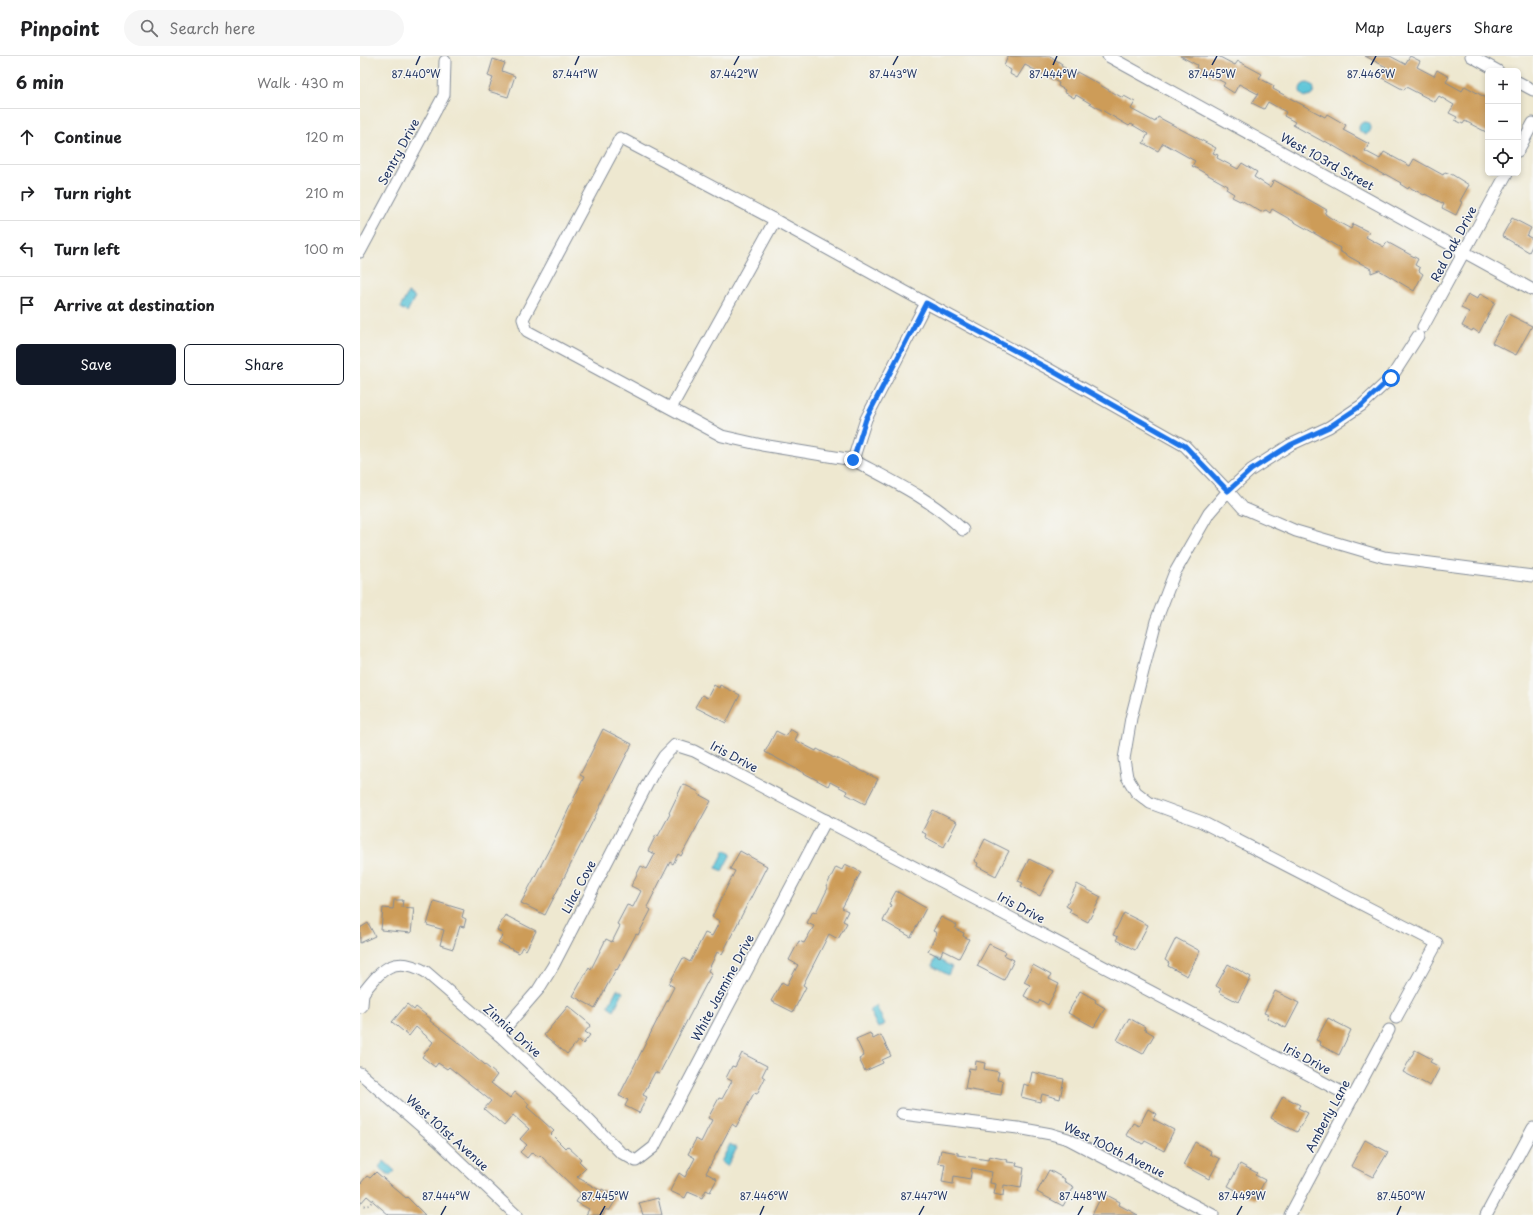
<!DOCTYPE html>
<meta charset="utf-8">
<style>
:root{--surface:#fff;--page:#f6f6f6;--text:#202124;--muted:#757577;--line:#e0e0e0;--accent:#111827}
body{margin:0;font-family:"Playpen Sans",sans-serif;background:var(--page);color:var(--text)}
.controls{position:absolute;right:12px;top:12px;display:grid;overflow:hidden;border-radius:6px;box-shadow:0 2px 6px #0003}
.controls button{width:36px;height:36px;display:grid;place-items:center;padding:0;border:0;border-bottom:1px solid var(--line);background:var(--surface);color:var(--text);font:20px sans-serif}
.stop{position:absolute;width:12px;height:12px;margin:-9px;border:3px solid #1a73e8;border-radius:50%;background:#fff}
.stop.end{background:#1a73e8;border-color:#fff;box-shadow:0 1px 4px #0008}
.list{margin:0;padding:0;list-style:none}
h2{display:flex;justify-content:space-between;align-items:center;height:52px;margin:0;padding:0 16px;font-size:17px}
h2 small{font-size:13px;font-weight:400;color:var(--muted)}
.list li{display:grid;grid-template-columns:26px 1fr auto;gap:12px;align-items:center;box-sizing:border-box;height:56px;padding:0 16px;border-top:1px solid var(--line)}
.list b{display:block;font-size:15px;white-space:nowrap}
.list em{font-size:13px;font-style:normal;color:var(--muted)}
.actions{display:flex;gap:8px;padding:12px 16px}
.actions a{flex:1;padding:9px 0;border:1px solid var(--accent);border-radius:6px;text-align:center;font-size:14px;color:var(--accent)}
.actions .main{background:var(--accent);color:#fff}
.icon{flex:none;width:22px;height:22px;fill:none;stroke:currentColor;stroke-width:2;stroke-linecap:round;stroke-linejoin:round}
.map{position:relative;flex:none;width:1173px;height:1159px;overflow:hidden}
header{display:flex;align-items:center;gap:24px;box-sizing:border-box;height:56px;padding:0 20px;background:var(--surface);border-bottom:1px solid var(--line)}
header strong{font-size:19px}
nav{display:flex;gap:22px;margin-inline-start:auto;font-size:14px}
.search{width:280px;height:36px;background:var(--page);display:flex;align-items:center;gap:10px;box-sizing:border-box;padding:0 14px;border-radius:22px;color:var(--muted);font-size:15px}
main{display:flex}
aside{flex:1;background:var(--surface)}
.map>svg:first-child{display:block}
</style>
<header>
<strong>Pinpoint</strong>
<div class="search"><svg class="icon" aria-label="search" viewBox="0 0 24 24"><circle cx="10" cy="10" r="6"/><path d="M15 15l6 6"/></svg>Search here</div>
<nav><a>Map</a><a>Layers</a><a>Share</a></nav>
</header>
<main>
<aside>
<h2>6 min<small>Walk · 430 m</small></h2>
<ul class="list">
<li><svg class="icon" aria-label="ahead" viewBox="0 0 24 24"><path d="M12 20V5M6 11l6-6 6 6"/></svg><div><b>Continue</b></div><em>120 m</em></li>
<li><svg class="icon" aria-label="right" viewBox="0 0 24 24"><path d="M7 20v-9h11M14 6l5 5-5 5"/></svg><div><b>Turn right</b></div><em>210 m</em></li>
<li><svg class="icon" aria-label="left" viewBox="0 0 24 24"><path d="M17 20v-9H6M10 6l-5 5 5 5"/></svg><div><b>Turn left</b></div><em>100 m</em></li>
<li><svg class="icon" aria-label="arrive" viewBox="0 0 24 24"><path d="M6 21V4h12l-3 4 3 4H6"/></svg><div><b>Arrive at destination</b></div></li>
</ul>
<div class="actions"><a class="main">Save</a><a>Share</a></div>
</aside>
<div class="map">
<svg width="1173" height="1159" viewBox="0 0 1173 1159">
<rect width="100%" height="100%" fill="#f6f6f2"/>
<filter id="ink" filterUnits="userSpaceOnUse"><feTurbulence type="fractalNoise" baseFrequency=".025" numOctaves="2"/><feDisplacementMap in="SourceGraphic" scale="8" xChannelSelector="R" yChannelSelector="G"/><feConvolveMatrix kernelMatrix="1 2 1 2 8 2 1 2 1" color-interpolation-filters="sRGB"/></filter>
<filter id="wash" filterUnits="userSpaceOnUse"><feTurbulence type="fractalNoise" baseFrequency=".012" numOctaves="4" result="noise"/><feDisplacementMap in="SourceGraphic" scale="16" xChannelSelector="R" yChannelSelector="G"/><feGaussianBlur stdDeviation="0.9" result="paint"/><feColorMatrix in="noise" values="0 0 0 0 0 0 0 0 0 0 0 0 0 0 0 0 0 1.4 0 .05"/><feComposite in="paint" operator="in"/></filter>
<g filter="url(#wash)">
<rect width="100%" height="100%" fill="#eee8d0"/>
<g fill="#5cc5d8" stroke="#3c7a9b">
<circle cx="947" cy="34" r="7"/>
<circle cx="1005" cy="72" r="6"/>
<path d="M48,237L55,241L47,256L40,252Z"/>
<path d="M365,794L371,798L362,815L356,812Z"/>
<path d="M576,902L592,911L588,919L572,910Z"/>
<path d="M257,933L263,936L254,954L248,950Z"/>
<path d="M516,950L525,968L518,972L509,954Z"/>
<path d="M370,1088L377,1092L367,1110L361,1106Z"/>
<path d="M24,1105L35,1115L30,1120L19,1111Z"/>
</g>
<g id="blocks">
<g fill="#cd9c59">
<path d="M648,0H690L702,8L701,10L716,18L717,16L763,42L764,40L775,46L771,53L795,66L798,61L856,92L853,97L858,99L857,102L878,113L882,107L897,116L894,121L910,131L914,124L967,154L965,158L969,161L991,173L993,168L1009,176L1006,181L1024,191L1027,186L1058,203L1055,209L1060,212L1059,215L1063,218L1054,235L1019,214L1011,217V213L979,195L980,192L912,153L910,157L906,154L901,156L881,144L880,145L872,141L874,138L866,133L868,130L832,110L835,105L803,87L798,95L783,87L788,78L771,68L769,70L716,39L714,42L704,36L705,34L698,30L699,27L665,9L657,22L650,18L651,14L644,10Z"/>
<path d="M820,0H858L875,9L878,5L902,18L899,22L914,30L913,33L965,61L967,58L986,69L983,74L1009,88L1005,95L1020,103L1024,96L1050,110L1054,103L1083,119L1085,116L1091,118L1109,129L1100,145L1102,146L1096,159L1082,152L1084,148L1065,138L1064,139L1049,131L1048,133L1040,128L1041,127L1025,118L1024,119L965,85L964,86L933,69L935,66L924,60L926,56L908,46L904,53L892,47L898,38L879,28L874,37L863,30L865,27L836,12L837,9Z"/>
<path d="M1005,0H1030L1045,8L1050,0L1060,5L1057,11L1074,20L1077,14L1089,21L1086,26L1102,35L1105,30L1128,43V77L1105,65L1103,68L1095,64L1097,61L1089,57L1094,49L1079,40L1075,46L1046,31L1044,34L1020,21L1026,11Z"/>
<path d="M133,3L145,7L142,15L155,20L148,41L128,35L133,22L128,20Z"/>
<path d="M1152,162L1171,172L1167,180L1173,183V188L1169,196L1142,180Z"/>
<path d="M1108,238L1117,243L1120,238L1135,246L1119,277L1113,273L1112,275L1102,270L1109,256L1101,252Z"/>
<path d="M1148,258L1172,270L1156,299L1132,287Z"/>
<path d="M354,629L359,632L360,629L380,639L366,667L335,651L342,639L347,642Z"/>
<path d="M243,673L272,688L185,859L161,847L193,786L224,721L220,719Z"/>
<path d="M430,673L438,678L435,684L456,695L457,693L474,702V701L518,723L505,748L486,738L487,735L470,726L468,730L405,696L416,675L426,680Z"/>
<path d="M323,728L339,736L338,738L351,745L321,800L318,798L313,808L310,806L287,851L291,854L278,879L276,878L257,914L256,913L235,952L213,940L229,911L231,913L246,883L252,886L260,870L257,868L267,849L273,851L281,835L271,830L281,810L287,813L295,798L288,795L296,779L298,780L310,758L309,757Z"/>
<path d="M573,754L597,766L584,791L565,781L566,778L562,776Z"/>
<path d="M625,783L649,795L636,820L617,810L618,807L614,805Z"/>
<path d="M380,795L407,810L362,898L357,896L348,915L352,917L299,1018L295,1016L283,1039L287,1041L279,1057L265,1050L268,1044L259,1040L314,931L309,928L323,902L330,906L345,877L352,880L360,865L352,861L375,815L370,813Z"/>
<path d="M669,803L693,815L680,840L661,830L663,827L658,825Z"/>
<path d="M485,808L501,816L482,852L488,855L483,865L487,867L478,883L469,878L443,929L446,931L433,956L411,945L422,926L427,929L438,909L429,904L439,885L444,887L454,870L447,867L453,855L456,856L468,832L466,831L476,811L482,814Z"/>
<path d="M717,828L741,841L728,866L709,856L711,853L706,850Z"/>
<path d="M536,835L566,852L551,881L523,865L531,849L529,848Z"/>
<path d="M34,844H43L42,851L54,852L51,877L21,874L23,852L33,853Z"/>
<path d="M74,845L104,854L102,861L106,863L104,871L100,870L93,893L80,889L84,874L67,869Z"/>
<path d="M764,857L788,869L775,894L756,884L758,881L753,879Z"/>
<path d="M145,859L176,875L166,894L162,891L159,897L138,886L143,878L137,874Z"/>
<path d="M581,861L597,869L595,873L604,877L603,880L609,883L599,902L583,894L580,901L568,895L577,877L573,875Z"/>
<path d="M8,867L15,880L0,887V872Z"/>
<path d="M816,882L840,895L827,920L808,910L809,907L805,904Z"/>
<path d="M629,888L646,896L644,899L654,904L644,924L617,910Z"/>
<path d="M868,908L891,921L878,946L859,936L861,933L856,930Z"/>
<path d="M673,909L691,919L689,923L699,928L688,949L680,944L678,948L664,940L670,929L664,926Z"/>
<path d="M720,935L736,944L735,946L745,952L734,971L708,957Z"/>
<path d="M915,935L939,947L926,972L907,962L909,959L904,957Z"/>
<path d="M47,948L54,954L56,951L71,963L70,965L104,991L137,1019L131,1027L150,1042L155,1036L169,1048L167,1051L194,1075L191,1078L205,1092L207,1090L221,1103L219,1105L226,1112L217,1121L241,1135L242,1133L257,1142L249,1155L246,1153L242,1159H226L229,1153L216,1146L221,1138L180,1099L179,1101L172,1096L167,1102L160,1096L167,1089L160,1083L169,1073L153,1059L144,1070L124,1053L131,1045L89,1011L87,1013L78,1007L75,1011L62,1001L73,986L56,971L49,980L32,966Z"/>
<path d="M208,950L231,969L225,976L230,979L223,988L219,984L207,998L184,979Z"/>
<path d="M769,962L785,971L784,973L794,979L783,998L757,984Z"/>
<path d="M968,962L991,974L979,999L960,989L961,986L956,984Z"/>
<path d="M510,977L513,983L521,979L531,1000L522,1004L523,1007L505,1015L499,1003L504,1000L496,983Z"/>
<path d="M1055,994L1072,1003L1070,1006L1080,1011L1070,1030L1043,1016Z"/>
<path d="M382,997L407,1010L402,1020L405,1022L397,1038L394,1037L376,1071L372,1068L346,1117L357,1123L350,1136L346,1134L342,1142L328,1136L325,1142L310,1135L319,1117L325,1121L335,1102L328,1098L336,1083L341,1086L352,1064L348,1062L359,1042L362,1043L372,1025L366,1022L372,1010L375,1011Z"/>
<path d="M616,1005L625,1007L624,1013L639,1016L637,1024L643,1025L641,1039L605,1033L609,1012L615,1013Z"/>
<path d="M672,1016L704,1023L700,1043L682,1038L680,1046L661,1041L664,1028L669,1030Z"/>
<path d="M923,1040L940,1049L938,1052L948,1057L937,1076L911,1062Z"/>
<path d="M788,1053L796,1058L793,1063L814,1074L804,1095L785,1085L783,1088L766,1079L773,1067L779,1070Z"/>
<path d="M1005,1084L1028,1096L1013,1121L991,1110Z"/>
<path d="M835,1086L851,1095L850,1098L860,1103L849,1123L823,1109Z"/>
<path d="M581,1094L598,1097V1099L628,1104L629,1100L648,1104L647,1106L657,1107L656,1110L664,1112L661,1132L644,1129L643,1140L634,1138L636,1128L630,1127L632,1116L612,1112L610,1123L594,1120L593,1128L582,1126L585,1108L578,1107Z"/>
<path d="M880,1108L897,1117L895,1119L905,1124L895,1144L868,1130Z"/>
<path d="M689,1114L705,1123L704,1125L714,1131L703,1150L677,1136Z"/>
<path d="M16,1116L46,1142L47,1141L65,1159H29L7,1140L0,1148V1128L7,1120L10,1122Z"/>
<path d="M743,1137L760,1146L759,1149L778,1159H732Z"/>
<path d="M298,1142L302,1159H283L279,1147Z"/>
</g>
</g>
</g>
<g filter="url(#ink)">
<use href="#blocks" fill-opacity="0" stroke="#848c97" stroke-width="1"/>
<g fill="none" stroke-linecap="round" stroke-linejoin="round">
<g stroke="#848c97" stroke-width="13">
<g id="minor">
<path d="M748,0L1173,234"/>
<path d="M1111,0L1138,15"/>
<path d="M1158,26L1173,34"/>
<path d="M1158,95L1173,67"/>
<path d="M0,196L84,39L85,5"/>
<path d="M566,247L415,164L260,82L163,263L167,275L362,380L402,389L493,404L506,363L566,247L687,312L825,390L868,435L891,414L930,389L969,371L1002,349L1031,322L1058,280"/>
<path d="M1063,271L1147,117"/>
<path d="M311,352L415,164"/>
<path d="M493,404C532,425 571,443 603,474"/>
<path d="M0,937H3C22,913 34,898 66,916L139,979L215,1050L260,1096L276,1105L294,1091L466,764"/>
<path d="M0,951L2,949L3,937"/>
<path d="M1036,962L1077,887L842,766L790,747L776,736L767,721L764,703L771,662L796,565L814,518L849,457L868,435L883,452L936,475L1024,501L1173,520"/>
<path d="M139,979L178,934L193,910L292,719L304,700L315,689L334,695L993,1042"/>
<path d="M0,1017L77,1084L156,1159"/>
<path d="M542,1058L658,1072L691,1078L708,1083L853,1159"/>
<path d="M930,1159L1029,974"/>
<path d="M1126,1159L1173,1072"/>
</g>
</g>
<path stroke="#848c97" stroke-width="2" stroke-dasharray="1 3" stroke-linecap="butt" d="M0,1148L5,1150L9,1149L15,1142"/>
<use href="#minor" stroke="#fff" stroke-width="11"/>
</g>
</g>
<g fill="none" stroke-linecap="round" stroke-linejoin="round" filter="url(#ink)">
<path stroke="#1a73e8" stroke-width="5" d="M493,404L506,363L566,247L687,312L825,390L868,435L891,414L930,389L969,371L1002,349L1031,322"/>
</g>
<path fill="none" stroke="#1b2f5e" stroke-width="1.5" d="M56,9L60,0M215,9L219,0M374,9L379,0M533,9L538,0M693,9L697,0M852,9L857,0M1011,9L1016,0M81,1159L86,1150M240,1159L245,1150M400,1159L404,1150M559,1159L564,1150M718,1159L723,1150M877,1159L882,1150M1037,1159L1041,1150"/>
<g text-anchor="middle" stroke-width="3" stroke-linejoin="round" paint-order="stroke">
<g font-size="12" fill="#1b2f5e" stroke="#f6f6f2">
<text transform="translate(39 96) rotate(-62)" y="4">Sentry Drive</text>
<text transform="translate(967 106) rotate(29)" y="4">West 103rd Street</text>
<text transform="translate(1094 188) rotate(-62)" y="4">Red Oak Drive</text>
<text transform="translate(374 701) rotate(28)" y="4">Iris Drive</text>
<text transform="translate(219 831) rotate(-62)" y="4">Lilac Cove</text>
<text transform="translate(661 852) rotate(28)" y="4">Iris Drive</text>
<text transform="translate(363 932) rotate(-62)" y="4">White Jasmine Drive</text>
<text transform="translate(152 975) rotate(42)" y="4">Zinnia Drive</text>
<text transform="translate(947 1003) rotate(28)" y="4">Iris Drive</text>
<text transform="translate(968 1060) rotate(-62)" y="4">Amberly Lane</text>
<text transform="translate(87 1077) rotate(42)" y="4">West 101st Avenue</text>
<text transform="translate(754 1094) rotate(26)" y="4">West 100th Avenue</text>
</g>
</g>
<g font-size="10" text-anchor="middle" fill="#1b2f5e" stroke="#f6f6f2" stroke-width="3" stroke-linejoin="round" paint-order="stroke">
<text x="56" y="22">87.440°W</text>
<text x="215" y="22">87.441°W</text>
<text x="374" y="22">87.442°W</text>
<text x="533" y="22">87.443°W</text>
<text x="693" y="22">87.444°W</text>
<text x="852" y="22">87.445°W</text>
<text x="1011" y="22">87.446°W</text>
<text x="86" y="1144">87.444°W</text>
<text x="245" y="1144">87.445°W</text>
<text x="404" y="1144">87.446°W</text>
<text x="564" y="1144">87.447°W</text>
<text x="723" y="1144">87.448°W</text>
<text x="882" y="1144">87.449°W</text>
<text x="1041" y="1144">87.450°W</text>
</g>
</svg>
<div class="controls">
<button>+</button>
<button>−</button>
<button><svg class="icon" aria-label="locate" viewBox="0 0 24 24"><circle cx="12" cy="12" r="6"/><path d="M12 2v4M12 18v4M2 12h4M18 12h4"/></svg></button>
</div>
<div class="stop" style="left:1031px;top:322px"></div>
<div class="stop end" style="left:493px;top:404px"></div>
</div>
</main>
